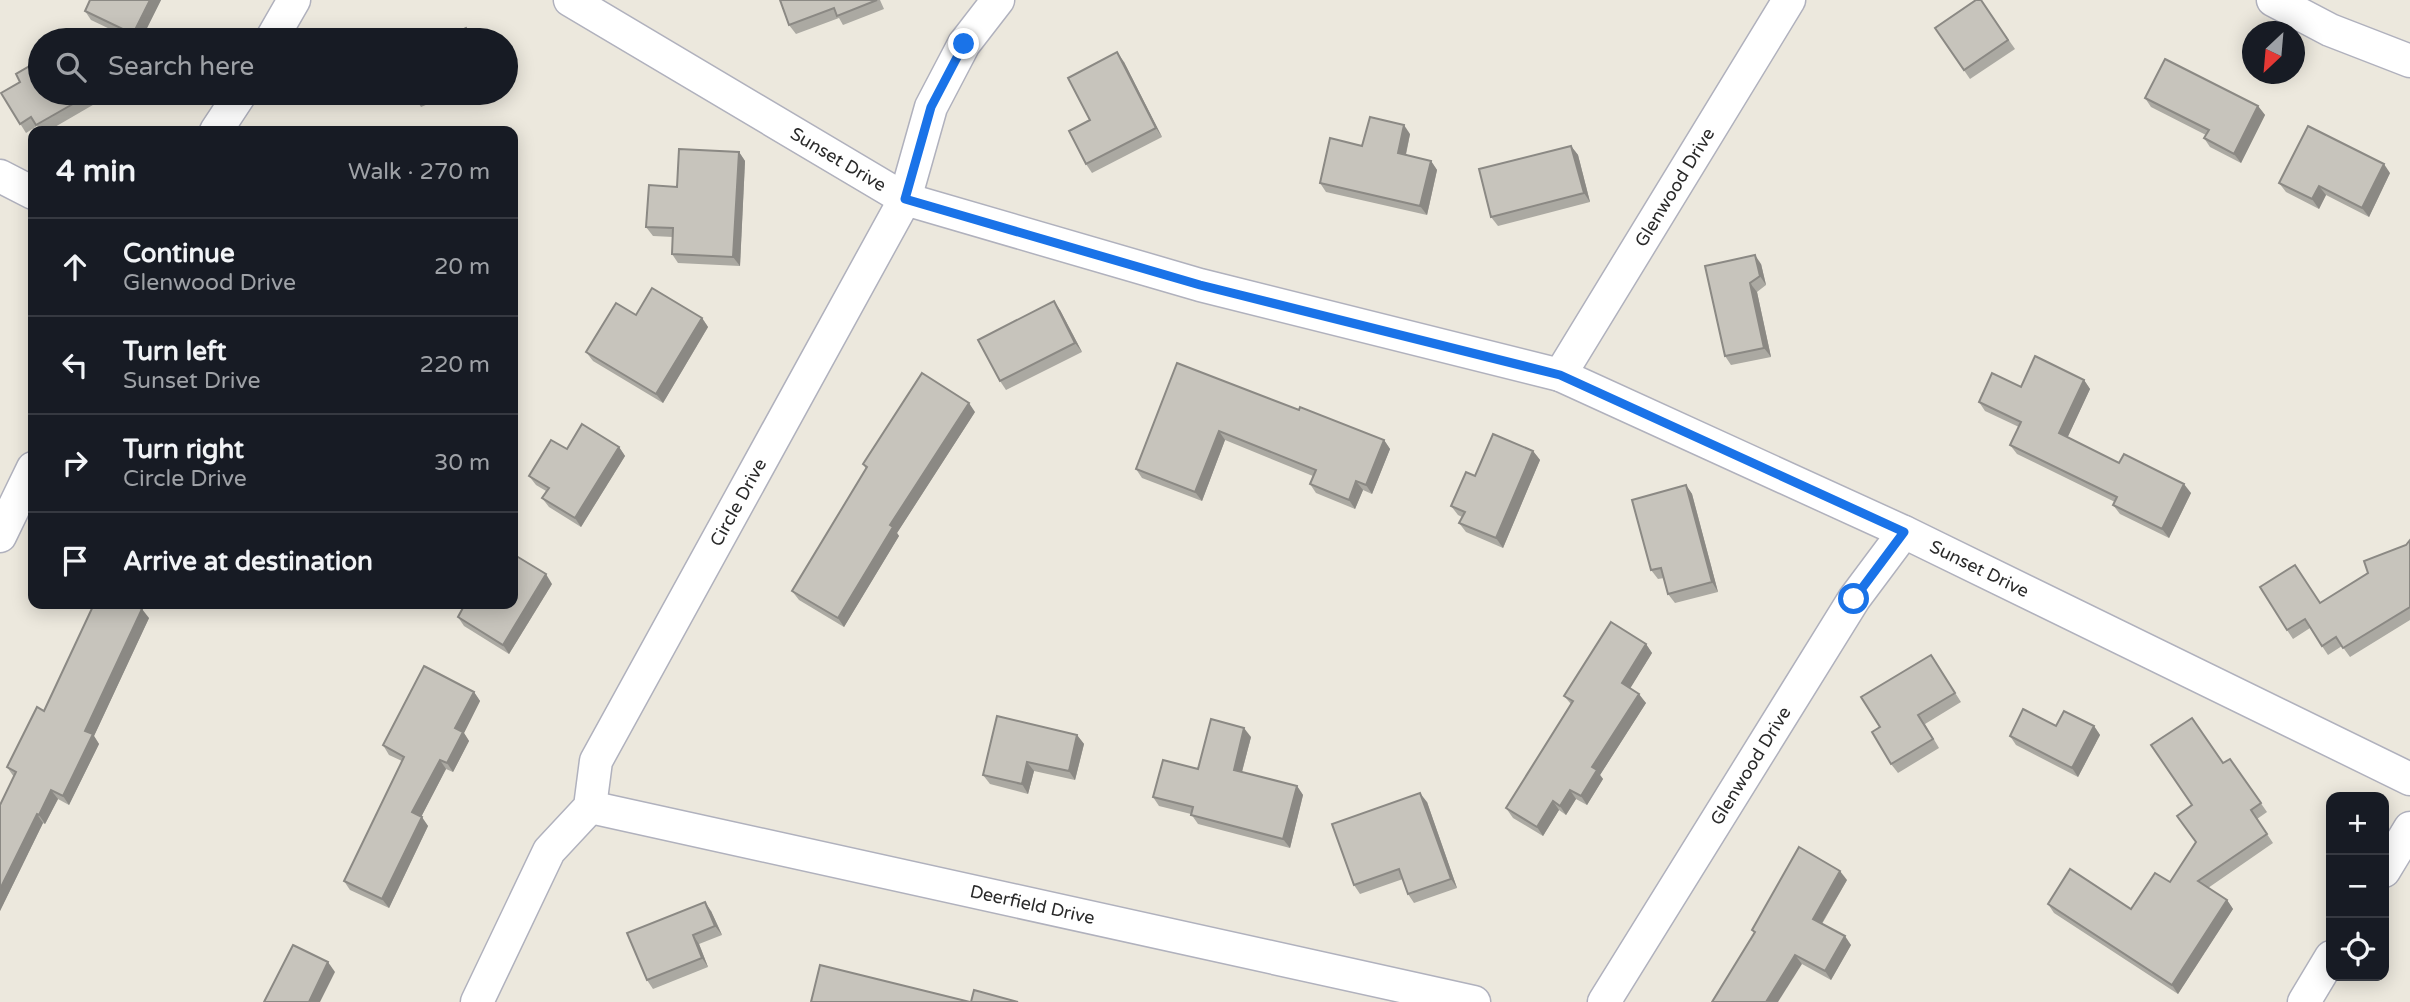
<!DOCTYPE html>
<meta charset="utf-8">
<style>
:root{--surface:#171b24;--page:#242831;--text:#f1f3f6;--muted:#9ea1a6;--line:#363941}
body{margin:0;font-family:"Varela Round",sans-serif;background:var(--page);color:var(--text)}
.controls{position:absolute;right:21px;bottom:21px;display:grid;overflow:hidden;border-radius:14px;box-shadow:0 4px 18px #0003}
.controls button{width:63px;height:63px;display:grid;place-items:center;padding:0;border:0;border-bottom:2px solid var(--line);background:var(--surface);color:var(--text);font:35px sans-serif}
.compass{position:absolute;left:2242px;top:21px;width:63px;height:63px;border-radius:50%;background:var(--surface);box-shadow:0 4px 18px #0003;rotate:206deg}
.stop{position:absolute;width:21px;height:21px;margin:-16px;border:5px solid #1a73e8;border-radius:50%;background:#fff}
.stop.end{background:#1a73e8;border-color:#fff;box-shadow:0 2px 7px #0008}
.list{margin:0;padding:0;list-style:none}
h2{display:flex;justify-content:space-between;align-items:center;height:91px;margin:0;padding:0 28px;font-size:30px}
h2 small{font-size:23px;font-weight:400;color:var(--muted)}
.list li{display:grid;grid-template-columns:46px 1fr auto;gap:21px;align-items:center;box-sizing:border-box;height:98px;padding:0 28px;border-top:2px solid var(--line)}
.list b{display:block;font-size:26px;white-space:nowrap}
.list p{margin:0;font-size:23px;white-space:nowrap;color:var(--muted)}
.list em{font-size:23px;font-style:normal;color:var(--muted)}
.icon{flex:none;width:38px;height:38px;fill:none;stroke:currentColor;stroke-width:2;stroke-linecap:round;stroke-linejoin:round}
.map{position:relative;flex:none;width:2410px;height:1002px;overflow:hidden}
.search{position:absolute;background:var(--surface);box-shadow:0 4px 18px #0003;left:28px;top:28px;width:490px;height:77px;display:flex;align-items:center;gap:18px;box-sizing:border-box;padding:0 24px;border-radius:38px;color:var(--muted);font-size:26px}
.panel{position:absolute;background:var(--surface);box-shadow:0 4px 18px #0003;left:28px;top:126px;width:490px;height:483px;border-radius:14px}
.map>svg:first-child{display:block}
</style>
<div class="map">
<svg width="2410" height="1002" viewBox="0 0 2410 1002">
<rect width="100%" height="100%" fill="#ece8dd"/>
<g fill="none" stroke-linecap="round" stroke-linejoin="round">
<g stroke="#b0b1bd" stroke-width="35">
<g id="minor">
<path id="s1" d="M570,0L905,199L1200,285L1560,375L1904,532L2410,779"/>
<path d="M2273,0L2330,30L2410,61"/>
<path d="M271,40L294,0"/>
<path d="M216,131L241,93"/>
<path d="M0,176L33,193"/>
<path id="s2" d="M1560,375L1789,0"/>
<path d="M0,536L33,468"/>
<path id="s3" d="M590,807L1474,1002"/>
<path d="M2384,871L2410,828"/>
<path id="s4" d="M477,1002L549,851L590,807L596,761L905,199L931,107L964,44L998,0"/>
<path id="s5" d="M1604,1002L1854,599L1904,532"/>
<path d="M2304,1002L2331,957"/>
</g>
</g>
<use href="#minor" stroke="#fff" stroke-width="32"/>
</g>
<g fill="#aba9a2">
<path d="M90,0H161L141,40H133L91,20L85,11Z"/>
<path d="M780,0H880L884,9L843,25L839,18L796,34L789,25Z"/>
<path d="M1981,0L2015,49L1970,79L1935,28Z"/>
<path d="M1124,62L1162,137L1092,173L1086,164L1090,120Z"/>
<path d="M1,93H92L98,102L48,131H41L37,126L26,133Z"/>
<path d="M412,93H472L452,102L447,96L421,107Z"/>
<path d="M2145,98L2258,106L2265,115L2241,163L2210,147L2204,138L2206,135L2151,107Z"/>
<path d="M1410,134L1406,155L1431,161L1437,170L1427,215L1326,192L1320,183L1362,146Z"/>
<path d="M1571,146L1578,155L1590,202L1498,226L1491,217Z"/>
<path d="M739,152L745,161L740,266L678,263L672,254L673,237L653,236L646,227L677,187Z"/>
<path d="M2390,173L2369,217L2326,195L2319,209L2286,192L2279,183Z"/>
<path d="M1761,264L1766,285L1757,292L1771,357L1731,365L1725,356L1705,266Z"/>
<path d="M1060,310L1082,352L1006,390L1000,381Z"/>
<path d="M636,315L702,318L708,327L663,403L593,361L586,352Z"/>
<path d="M1177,363L1299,410L1384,440L1390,449L1372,494L1363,490L1355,509L1316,493L1310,484L1313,476L1225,440L1202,501L1142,478L1136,469Z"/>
<path d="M2084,380L2090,389L2067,438L2119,463L2191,493L2169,538L2120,514L2113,505L2115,502L2017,454L2010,445L2019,427L1985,411L1979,402L2021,387Z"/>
<path d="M975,412L897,533L899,536L844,627L799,600L792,591L866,469L863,464Z"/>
<path d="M619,447L625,456L581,527L549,507L542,498L546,491L536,485L529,476L567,449Z"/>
<path d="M1533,451L1540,460L1503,548L1466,532L1459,523L1462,517L1458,515L1451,506L1475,476Z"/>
<path d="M1686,485L1692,494L1718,592L1675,603L1668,594L1664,578L1658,579L1651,570Z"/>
<path d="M2410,540V620L2350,657L2342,646L2328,655L2310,628L2293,639L2287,630L2320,603L2368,573L2406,545Z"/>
<path d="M552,584L509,654L464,626L458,617Z"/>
<path d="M104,606L149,618L94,736L99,744L69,805L58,799L45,824L43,823L0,911L14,777L7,767L44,711Z"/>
<path d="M1646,644L1652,653L1630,688L1646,703L1600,775L1603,779L1587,805L1576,799L1566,815L1559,810L1543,836L1513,818L1506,808L1571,704L1564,696Z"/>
<path d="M1931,655L1961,702L1925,724L1939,748L1898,773L1891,764L1880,727Z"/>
<path d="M474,692L480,701L464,733L469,741L453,772L446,769L421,817L428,826L389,908L350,890L344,881L402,761L389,755L383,745Z"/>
<path d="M2056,726H2094L2100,735L2078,777L2016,745L2010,736Z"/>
<path d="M1077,735L1084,744L1075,780L1034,771L1028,794L990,784L983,775Z"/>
<path d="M1251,737L1242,772L1297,786L1303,795L1290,848L1198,824L1191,814L1159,806L1153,797Z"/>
<path d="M2230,759L2267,812L2257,819L2273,843L2208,888L2227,900L2233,909L2178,994L2054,913L2048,904L2131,909L2170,882L2196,842L2192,805L2223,763Z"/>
<path d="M1427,802L1457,888L1414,903L1408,894L1403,879L1360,894L1354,885Z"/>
<path d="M1847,880L1822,924L1851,945L1831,980L1802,964L1754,933L1752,930Z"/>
<path d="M711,911L722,935L699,944L708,967L653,989L647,980Z"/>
</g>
<g fill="#8b8984">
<path d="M150,0H161L141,40H137L133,34Z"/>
<path d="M1117,52L1124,62L1162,137L1156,128Z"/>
<path d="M2258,106L2265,115L2241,163L2234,154Z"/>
<path d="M1404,125L1410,134L1404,162L1398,153Z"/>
<path d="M1571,146L1578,155L1590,202L1584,193Z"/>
<path d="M739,152L745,161L740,266L733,257Z"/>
<path d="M1431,161L1437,170L1427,215L1420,206Z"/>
<path d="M2384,164L2390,173L2369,217L2362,208Z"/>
<path d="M2319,186L2326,195L2319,209L2312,199Z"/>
<path d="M1755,255L1761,264L1766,285L1760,276Z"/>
<path d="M1750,283L1757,292L1771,357L1764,348Z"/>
<path d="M1054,301L1060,310L1082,352L1075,343Z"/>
<path d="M702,318L708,327L663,403L656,394Z"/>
<path d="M2084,380L2090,389L2065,443L2059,433Z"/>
<path d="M969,403L975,412L897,533L899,536L844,627L838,618L890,525Z"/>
<path d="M1219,431L1225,440L1202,501L1195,492Z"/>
<path d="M1384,440L1390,449L1372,494L1366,485Z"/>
<path d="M619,447L625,456L581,527L575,518Z"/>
<path d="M1533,451L1540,460L1503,548L1496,538Z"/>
<path d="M1356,481L1363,490L1355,509L1349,500Z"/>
<path d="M2184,484L2191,493L2169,538L2162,529Z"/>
<path d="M1686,485L1692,494L1718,592L1712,582Z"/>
<path d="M546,574L552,584L509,654L503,645Z"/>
<path d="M142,609L149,618L94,736L99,744L69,805L63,796L85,731Z"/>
<path d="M1646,644L1652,653L1628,692L1622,683Z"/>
<path d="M474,692L480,701L464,733L469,741L453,772L447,763L455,728Z"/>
<path d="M1639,694L1646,703L1600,775L1603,779L1587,805L1581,796L1592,767Z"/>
<path d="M2094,726L2100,735L2078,777L2072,768Z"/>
<path d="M1244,728L1251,737L1240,779L1234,770Z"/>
<path d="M1077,735L1084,744L1075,780L1069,771Z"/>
<path d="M440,760L446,769L419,821L412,812Z"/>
<path d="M1027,762L1034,771L1028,794L1022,784Z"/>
<path d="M1297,786L1303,795L1290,848L1283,839Z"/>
<path d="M51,790L58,799L45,824L39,815Z"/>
<path d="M1570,790L1576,799L1566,815L1560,806Z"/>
<path d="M1420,793L1427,802L1457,888L1451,879Z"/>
<path d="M1553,801L1559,810L1543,836L1537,827Z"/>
<path d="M37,814L43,823L0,911V889Z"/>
<path d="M422,817L428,826L389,908L382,899Z"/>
<path d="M1840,871L1847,880L1819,928L1813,919Z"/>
<path d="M2227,900L2233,909L2178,994L2172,985Z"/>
<path d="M705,902L711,911L722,935L715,926Z"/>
<path d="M693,935L699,944L708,967L702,958Z"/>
<path d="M1845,936L1851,945L1831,980L1825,971Z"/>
<path d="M1795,955L1802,964L1778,1002H1766Z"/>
<path d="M328,962L335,972L320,1002H309Z"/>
</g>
<g fill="#c7c4bc" stroke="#8b8984" stroke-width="2">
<path d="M90,0H150L133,34L85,11Z"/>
<path d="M780,0H877L837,16L834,8L789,25Z"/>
<path d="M1976,0H1981L2008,40L1964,70L1935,28Z"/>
<path d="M466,28L472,40H439Z"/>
<path d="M1117,52L1156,128L1086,164L1069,131L1090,120L1068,78Z"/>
<path d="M2165,59L2258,106L2234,154L2204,138L2209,130L2145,98Z"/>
<path d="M40,60V93H92L36,125L31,117L20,124L1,93L20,82L16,74Z"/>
<path d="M412,93H427L415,98Z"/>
<path d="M1370,117L1404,125L1398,153L1431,161L1420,206L1320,183L1330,138L1362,146Z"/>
<path d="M2308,126L2384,164L2362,208L2319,186L2312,199L2279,183Z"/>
<path d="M1571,146L1584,193L1491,217L1479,169Z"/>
<path d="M679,149L739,152L733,257L672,254L673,228L646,227L649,185L677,187Z"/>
<path d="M1755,255L1760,276L1750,283L1764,348L1725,356L1705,266Z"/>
<path d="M652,288L702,318L656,394L586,352L616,303L636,315Z"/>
<path d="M1054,301L1075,343L1000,381L978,340Z"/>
<path d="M2035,356L2084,380L2059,433L2119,463L2124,454L2184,484L2162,529L2113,505L2117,497L2010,445L2021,422L1979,402L1992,373L2021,387Z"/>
<path d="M1177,363L1299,410L1300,407L1384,440L1366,485L1356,481L1349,500L1310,484L1316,470L1219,431L1195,492L1136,469Z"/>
<path d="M922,373L969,403L890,525L893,527L838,618L792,591L867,467L863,464Z"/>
<path d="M582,424L619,447L575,518L542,498L549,488L529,476L551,440L567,449Z"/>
<path d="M1493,434L1533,451L1496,538L1459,523L1465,512L1451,506L1466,472L1475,476Z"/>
<path d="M1686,485L1712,582L1668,594L1661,568L1651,570L1632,500Z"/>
<path d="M2410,540V607L2343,648L2336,637L2322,646L2305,619L2287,630L2260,587L2295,565L2320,603L2368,573L2364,561L2406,545Z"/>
<path d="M513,554L546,574L503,645L458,617L465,604H513Z"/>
<path d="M94,604H101L104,606L105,604H132L142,609L85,731L93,734L63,796L51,790L39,815L37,814L0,889V805L16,772L7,767L37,707L44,711Z"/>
<path d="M1611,622L1646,644L1622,683L1639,694L1592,767L1597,770L1581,796L1570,790L1560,806L1553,801L1537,827L1506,808L1573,701L1564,696Z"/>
<path d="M1931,655L1955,693L1918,715L1933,739L1891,764L1872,732L1880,727L1861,697Z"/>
<path d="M424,666L474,692L455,728L463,732L447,763L440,760L412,812L422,817L382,899L344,881L404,757L383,745Z"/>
<path d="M2023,709L2056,726L2064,711L2094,726L2072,768L2010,736Z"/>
<path d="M997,716L1077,735L1069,771L1027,762L1022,784L983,775Z"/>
<path d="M2192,718L2223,763L2230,759L2261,803L2251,810L2267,834L2198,881L2227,900L2172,985L2048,904L2070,869L2131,909L2155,873L2170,882L2196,842L2177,816L2192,805L2151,745Z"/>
<path d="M1211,719L1244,728L1234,770L1297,786L1283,839L1191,815L1193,807L1153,797L1163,760L1198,769Z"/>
<path d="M1420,793L1451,879L1408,894L1399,869L1354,885L1332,824Z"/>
<path d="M1799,847L1840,871L1813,919L1845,936L1825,971L1795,955L1766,1002H1712L1755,932L1752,930Z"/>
<path d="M705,902L715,926L693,935L702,958L647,980L627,933Z"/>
<path d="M293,945L328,962L309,1002H264Z"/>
<path d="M820,965L970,1002H811Z"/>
<path d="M974,990L1018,1002H971Z"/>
</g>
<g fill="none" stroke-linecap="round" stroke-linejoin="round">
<path stroke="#1a73e8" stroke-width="9" d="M964,44L931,107L905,199L1200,285L1560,375L1904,532L1854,599"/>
</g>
<g text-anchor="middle" stroke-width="5" stroke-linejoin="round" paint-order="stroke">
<g font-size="18" fill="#2a2a2a" stroke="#fff">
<text dy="6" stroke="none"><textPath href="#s1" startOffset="312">Sunset Drive</textPath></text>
<text dy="6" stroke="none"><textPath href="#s2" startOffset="220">Glenwood Drive</textPath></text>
<text dy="6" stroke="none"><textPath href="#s4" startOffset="569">Circle Drive</textPath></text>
<text dy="6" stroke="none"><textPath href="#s1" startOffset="1530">Sunset Drive</textPath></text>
<text dy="6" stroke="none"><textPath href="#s5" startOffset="278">Glenwood Drive</textPath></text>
<text dy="6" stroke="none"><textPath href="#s3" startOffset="453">Deerfield Drive</textPath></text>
</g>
</g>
</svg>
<div class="controls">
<button>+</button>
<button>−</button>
<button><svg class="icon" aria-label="locate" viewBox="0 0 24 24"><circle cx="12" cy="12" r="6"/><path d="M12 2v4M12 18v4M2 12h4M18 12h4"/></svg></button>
</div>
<svg class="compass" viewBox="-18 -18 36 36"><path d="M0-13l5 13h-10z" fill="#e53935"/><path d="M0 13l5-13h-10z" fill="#9ea1a6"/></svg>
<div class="stop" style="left:1854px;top:599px"></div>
<div class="stop end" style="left:964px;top:44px"></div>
<div class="search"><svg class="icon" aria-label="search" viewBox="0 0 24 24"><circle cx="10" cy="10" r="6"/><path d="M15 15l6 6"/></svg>Search here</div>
<section class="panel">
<h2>4 min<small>Walk · 270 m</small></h2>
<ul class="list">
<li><svg class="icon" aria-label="ahead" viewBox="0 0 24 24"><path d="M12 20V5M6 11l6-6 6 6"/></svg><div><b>Continue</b><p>Glenwood Drive</p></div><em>20 m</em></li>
<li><svg class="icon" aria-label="left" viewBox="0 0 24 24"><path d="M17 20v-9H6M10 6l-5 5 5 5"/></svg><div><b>Turn left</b><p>Sunset Drive</p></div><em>220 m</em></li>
<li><svg class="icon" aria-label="right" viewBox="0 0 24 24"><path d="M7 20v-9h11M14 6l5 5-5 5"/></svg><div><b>Turn right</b><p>Circle Drive</p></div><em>30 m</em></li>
<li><svg class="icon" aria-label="arrive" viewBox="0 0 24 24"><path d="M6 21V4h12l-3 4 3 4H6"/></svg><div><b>Arrive at destination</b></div></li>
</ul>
</section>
</div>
